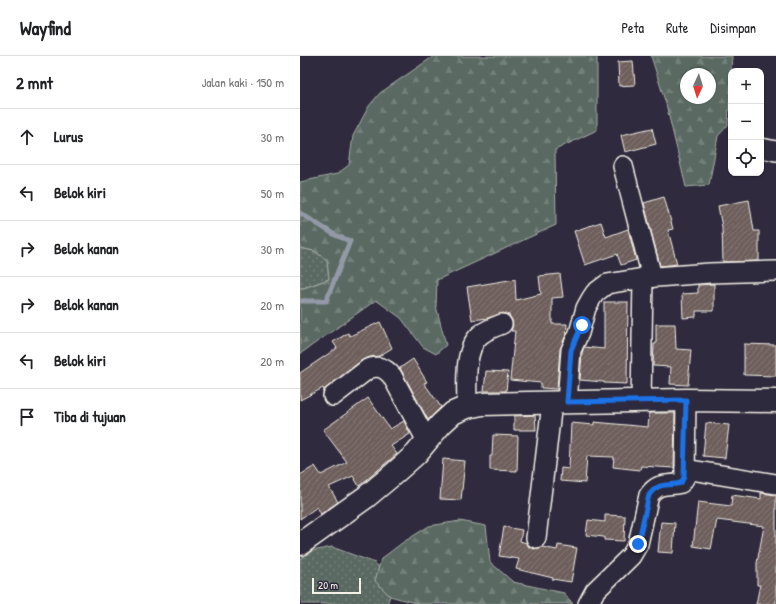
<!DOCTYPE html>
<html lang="id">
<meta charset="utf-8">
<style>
:root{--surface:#fff;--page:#f2f2f2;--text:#202124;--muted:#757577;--line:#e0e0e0}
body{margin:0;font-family:"Patrick Hand",sans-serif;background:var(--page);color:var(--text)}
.controls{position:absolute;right:12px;top:12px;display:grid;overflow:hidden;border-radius:8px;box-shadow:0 1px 3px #0004}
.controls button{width:36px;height:36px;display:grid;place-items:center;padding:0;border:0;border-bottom:1px solid var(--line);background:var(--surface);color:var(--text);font:20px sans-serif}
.compass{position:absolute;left:380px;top:12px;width:36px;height:36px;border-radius:50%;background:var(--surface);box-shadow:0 1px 3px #0004;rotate:184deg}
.scale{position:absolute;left:12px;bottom:10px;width:49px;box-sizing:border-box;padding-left:4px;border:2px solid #f4f1e8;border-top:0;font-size:11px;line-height:14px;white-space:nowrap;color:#f4f1e8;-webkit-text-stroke:3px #2f2a3d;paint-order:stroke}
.stop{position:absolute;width:12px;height:12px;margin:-9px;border:3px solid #1a73e8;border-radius:50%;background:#fff}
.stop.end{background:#1a73e8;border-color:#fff;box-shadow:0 1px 4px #0008}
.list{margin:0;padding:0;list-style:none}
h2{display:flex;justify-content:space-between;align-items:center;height:52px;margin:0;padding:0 16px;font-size:17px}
h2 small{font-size:13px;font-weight:400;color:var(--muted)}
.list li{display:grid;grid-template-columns:26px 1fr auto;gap:12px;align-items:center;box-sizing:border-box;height:56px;padding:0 16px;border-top:1px solid var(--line)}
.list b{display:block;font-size:15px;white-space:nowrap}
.list em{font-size:13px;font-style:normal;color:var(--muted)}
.icon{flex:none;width:22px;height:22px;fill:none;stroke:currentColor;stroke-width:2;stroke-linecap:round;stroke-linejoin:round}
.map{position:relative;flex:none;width:476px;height:548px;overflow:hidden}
header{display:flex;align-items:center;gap:24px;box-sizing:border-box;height:56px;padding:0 20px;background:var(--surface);border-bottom:1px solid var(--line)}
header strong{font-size:19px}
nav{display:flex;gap:22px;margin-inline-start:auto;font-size:14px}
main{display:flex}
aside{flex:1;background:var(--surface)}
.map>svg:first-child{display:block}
</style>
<header>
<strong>Wayfind</strong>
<nav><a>Peta</a><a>Rute</a><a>Disimpan</a></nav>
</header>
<main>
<aside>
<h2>2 mnt<small>Jalan kaki · 150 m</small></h2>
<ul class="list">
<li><svg class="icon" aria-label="ahead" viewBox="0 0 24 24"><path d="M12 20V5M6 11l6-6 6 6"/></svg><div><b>Lurus</b></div><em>30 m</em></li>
<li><svg class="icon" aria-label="left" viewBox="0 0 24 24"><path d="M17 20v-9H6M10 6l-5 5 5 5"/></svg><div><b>Belok kiri</b></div><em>50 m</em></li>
<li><svg class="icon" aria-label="right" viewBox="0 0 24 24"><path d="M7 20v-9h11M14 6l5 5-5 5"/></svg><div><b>Belok kanan</b></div><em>30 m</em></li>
<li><svg class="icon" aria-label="right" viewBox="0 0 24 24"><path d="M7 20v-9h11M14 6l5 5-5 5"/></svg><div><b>Belok kanan</b></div><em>20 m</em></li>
<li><svg class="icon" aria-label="left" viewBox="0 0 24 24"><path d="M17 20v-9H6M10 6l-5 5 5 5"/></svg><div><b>Belok kiri</b></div><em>20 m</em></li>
<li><svg class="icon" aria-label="arrive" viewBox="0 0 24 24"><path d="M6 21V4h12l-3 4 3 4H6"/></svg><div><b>Tiba di tujuan</b></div></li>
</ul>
</aside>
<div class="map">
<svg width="476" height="548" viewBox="0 0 476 548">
<defs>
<pattern id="green-dots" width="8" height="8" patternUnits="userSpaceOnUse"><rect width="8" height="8" fill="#5a6b63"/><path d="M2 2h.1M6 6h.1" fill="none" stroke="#728179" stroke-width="1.8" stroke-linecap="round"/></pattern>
<pattern id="forest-firs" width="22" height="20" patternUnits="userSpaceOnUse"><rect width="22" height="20" fill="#5a6b63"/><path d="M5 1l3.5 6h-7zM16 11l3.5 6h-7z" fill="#728179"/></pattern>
<pattern id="building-hatch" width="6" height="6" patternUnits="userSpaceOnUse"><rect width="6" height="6" fill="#6e5e5b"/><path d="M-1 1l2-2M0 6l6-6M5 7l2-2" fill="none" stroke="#837673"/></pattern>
</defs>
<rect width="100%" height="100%" fill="#2f2a3d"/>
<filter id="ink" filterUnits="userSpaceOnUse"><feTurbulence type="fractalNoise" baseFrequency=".025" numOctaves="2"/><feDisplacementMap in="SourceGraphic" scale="8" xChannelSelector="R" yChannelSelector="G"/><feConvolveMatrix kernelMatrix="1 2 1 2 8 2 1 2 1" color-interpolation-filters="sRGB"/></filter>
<g filter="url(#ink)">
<g fill="url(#green-dots)" stroke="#a7aea6">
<path d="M0,192L14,195L27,204L29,223L4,232H0Z"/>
<path d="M32,491L75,507L79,511L75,525L90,540L87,548H2L0,541V503L12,495Z"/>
</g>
<g fill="url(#forest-firs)" stroke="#a7aea6" fill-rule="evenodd">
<path d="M134,0H297V74L255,94L256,169L137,224L136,250L146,289L136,298L123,291L101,262L76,244L0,298V232H4L29,223L27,204L14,195L0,192V126L37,118L49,109L53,80L69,50L80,37Z"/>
<path d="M351,0H432L428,69L418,80L409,129L386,131L366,48ZM386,18H410V42H386Z"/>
<path d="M160,465L186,470L190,506L213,526L264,537L273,548H118L90,540L75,525L81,503L102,487L129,470Z"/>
</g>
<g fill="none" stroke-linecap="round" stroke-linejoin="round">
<path stroke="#9399a6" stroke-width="5" d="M0,157L35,179L50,185L26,245H0"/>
</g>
<g fill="url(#building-hatch)" stroke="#f4f1e8">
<path d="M333,5L335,29L319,30L318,6Z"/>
<path d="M352,72L356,88L325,96L321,79Z"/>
<path d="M364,141L373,173L368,174L377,208L360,210L344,147Z"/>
<path d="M449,144L454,175H459V205L423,206L422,171L418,150Z"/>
<path d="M301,166L306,181L328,173L336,204L321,209L317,198L285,209L274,175Z"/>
<path d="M260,218L263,241L252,242V268H267L266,279L260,293L257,333L241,332V327L210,324L215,275H211L213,269L212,264L209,259L203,257L188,262L172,264L167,231L215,223L216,244L241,238L239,220Z"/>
<path d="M414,228V255H396V261L383,262L382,238L398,237V229Z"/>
<path d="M304,246H328L327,328L304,327V326L280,324L282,297L284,291L304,293Z"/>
<path d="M80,266L92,292L79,300L70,301L62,304L24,334L23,332L0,344V317L37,292L33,286L48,277L50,280Z"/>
<path d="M356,268H375L376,293L391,294L388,329L370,328L371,311L353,310L354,288H356Z"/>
<path d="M444,288L476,289V320L444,319Z"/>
<path d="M113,303L127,326L124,327L141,351L128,364L100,312Z"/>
<path d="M186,315L208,316L206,335H184Z"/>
<path d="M68,342L90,373L104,365L110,378L91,390L97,398L59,430L53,420L29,431L38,446L21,458L17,451L0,463V419L15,410L21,419L47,406L23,374Z"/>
<path d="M349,357H375L374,412L341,410L340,414L313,411L314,401L287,400L285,427L260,425L261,412L269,413L271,367L294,369V366L348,371Z"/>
<path d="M235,359L236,374H214V360Z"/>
<path d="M406,367L429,369L425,402L403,400Z"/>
<path d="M193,379L218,380L217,415L190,414V400H192Z"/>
<path d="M143,403L165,405L161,444L140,443Z"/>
<path d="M461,437L476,439V548H456L460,529H457V507L464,470L417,464L411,493L393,490L398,446L431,450L432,439L461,443Z"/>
<path d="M305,459L325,460L324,485L304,484V481L286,479L288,464L305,466Z"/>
<path d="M361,466L375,467L373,497L358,496Z"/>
<path d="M204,471L222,474L220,485L226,487L229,491L234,493L242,491L257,494L258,489L277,492L271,526L252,523L253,522L216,513L219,503L199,500Z"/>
</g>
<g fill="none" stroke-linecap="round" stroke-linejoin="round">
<g stroke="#f4f1e8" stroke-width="22">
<g id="minor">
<path d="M461,92L476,95"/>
<path d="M323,110L352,221"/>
<path d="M33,340L68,313C79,309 85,312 92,320L127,385"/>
<path d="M341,345L343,222"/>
<path d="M267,346L271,294L279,277L286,252L291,243L295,237L307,228L343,222L410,217L476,215"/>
<path d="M167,351C167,330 163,294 180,279C186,274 194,271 202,268"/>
<path d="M385,413L476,428"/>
<path d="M236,482L252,347"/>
<path d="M288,548L295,535L331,500L338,488L349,439C360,425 366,431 381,427L385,421L386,344"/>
</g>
</g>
<g stroke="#f4f1e8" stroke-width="25">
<path id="tertiary" d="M0,488L66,441L90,421L116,398L141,368L153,357L167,351L182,348L386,344L476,345"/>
</g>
<use href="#minor" stroke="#2f2a3d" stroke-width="19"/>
<use href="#tertiary" stroke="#2f2a3d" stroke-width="22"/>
</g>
</g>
<g fill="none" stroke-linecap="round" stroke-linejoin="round" filter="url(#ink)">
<path stroke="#1a73e8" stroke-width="5" d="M282,269L271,294L267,346L386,344L384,421L381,427C366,431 360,425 349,439L338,488"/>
</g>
</svg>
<div class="controls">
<button>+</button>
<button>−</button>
<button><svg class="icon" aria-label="locate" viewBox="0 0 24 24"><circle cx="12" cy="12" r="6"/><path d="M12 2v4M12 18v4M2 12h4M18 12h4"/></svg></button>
</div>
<svg class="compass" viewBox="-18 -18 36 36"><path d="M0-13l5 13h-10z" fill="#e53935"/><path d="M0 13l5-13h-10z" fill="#757577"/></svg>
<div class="scale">20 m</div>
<div class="stop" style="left:282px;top:269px"></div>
<div class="stop end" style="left:338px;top:488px"></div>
</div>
</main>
